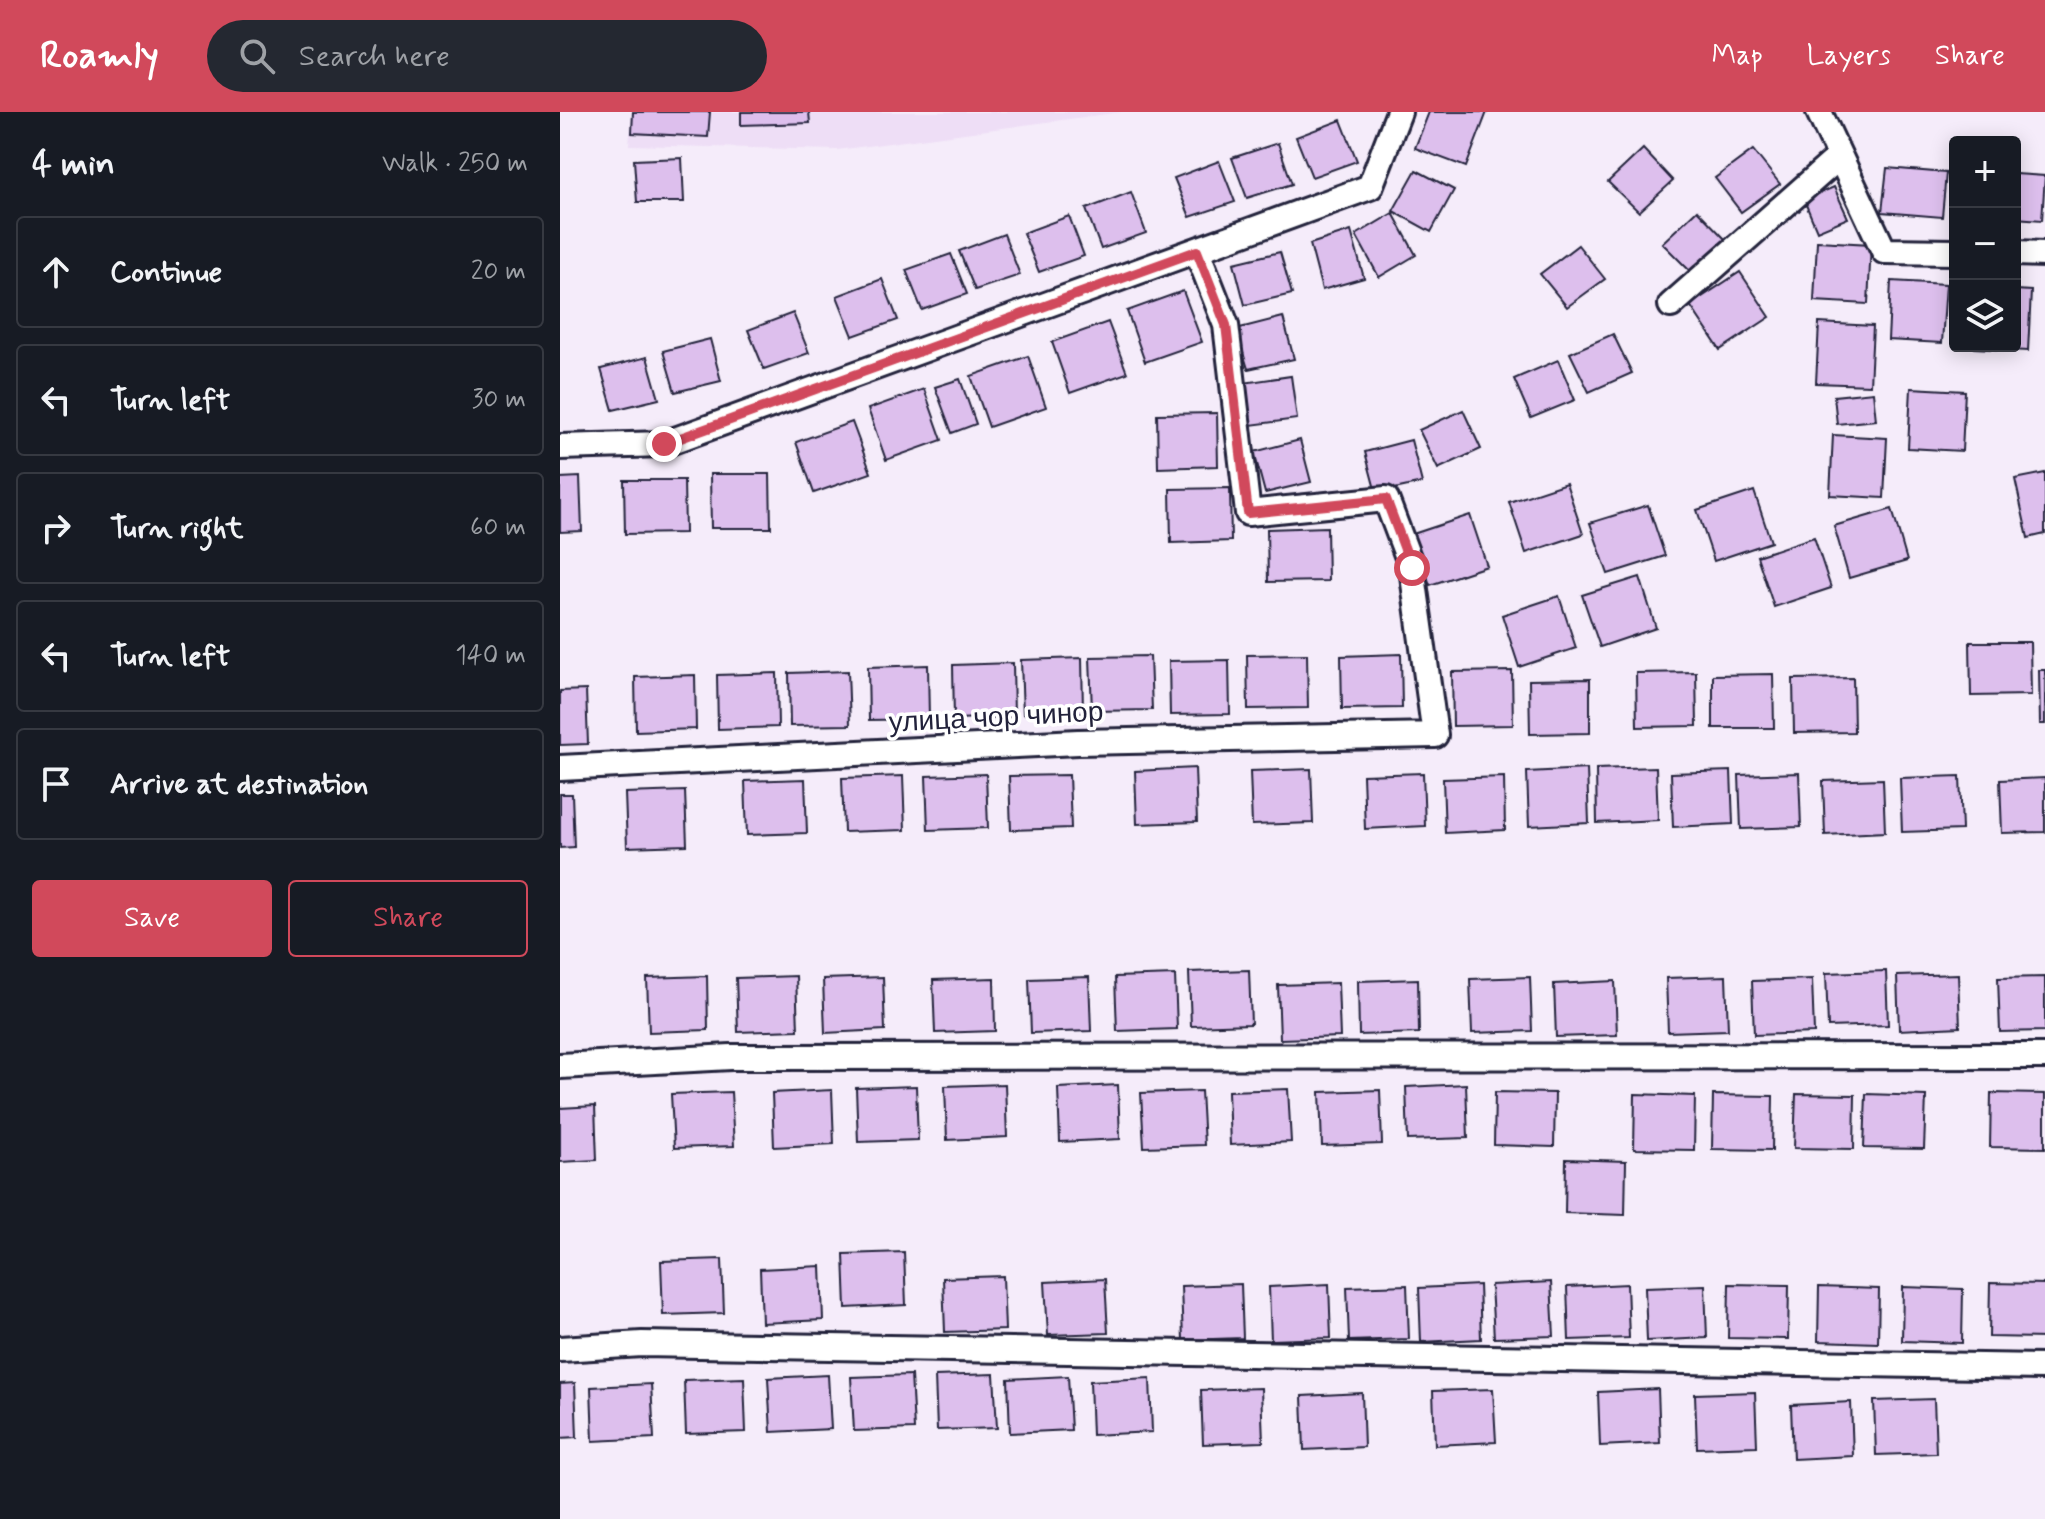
<!DOCTYPE html>
<meta charset="utf-8">
<style>
:root{--surface:#171b24;--page:#242831;--text:#f1f3f6;--muted:#9ea1a6;--line:#363941;--accent:#d1495b}
body{margin:0;font-family:Mynerve,sans-serif;background:var(--page);color:var(--text)}
.controls{position:absolute;right:24px;top:24px;display:grid;overflow:hidden;border-radius:8px;box-shadow:0 4px 20px #0003}
.controls button{width:72px;height:72px;display:grid;place-items:center;padding:0;border:0;border-bottom:2px solid var(--line);background:var(--surface);color:var(--text);font:40px sans-serif}
.stop{position:absolute;width:24px;height:24px;margin:-18px;border:6px solid #d1495b;border-radius:50%;background:#fff}
.stop.end{background:#d1495b;border-color:#fff;box-shadow:0 2px 8px #0008}
.list{margin:0;padding:0;list-style:none}
h2{display:flex;justify-content:space-between;align-items:center;height:104px;margin:0;padding:0 32px;font-size:34px}
h2 small{font-size:26px;font-weight:400;color:var(--muted)}
.list li{display:grid;grid-template-columns:52px 1fr auto;gap:24px;align-items:center;box-sizing:border-box;height:112px;margin:0 16px 16px;padding:0 16px;border:2px solid var(--line);border-radius:8px}
.list b{display:block;font-size:30px;white-space:nowrap}
.list em{font-size:26px;font-style:normal;color:var(--muted)}
.actions{display:flex;gap:16px;padding:24px 32px}
.actions a{flex:1;padding:18px 0;border:2px solid var(--accent);border-radius:8px;text-align:center;font-size:28px;color:var(--accent)}
.actions .main{background:var(--accent);color:#fff}
.icon{flex:none;width:44px;height:44px;fill:none;stroke:currentColor;stroke-width:2;stroke-linecap:round;stroke-linejoin:round}
.map{position:relative;flex:none;width:1485px;height:1407px;overflow:hidden}
header{display:flex;align-items:center;gap:48px;box-sizing:border-box;height:112px;padding:0 40px;background:var(--accent);color:#fff}
header strong{font-size:38px}
nav{display:flex;gap:44px;margin-inline-start:auto;font-size:28px}
.search{width:560px;height:72px;background:var(--page);display:flex;align-items:center;gap:20px;box-sizing:border-box;padding:0 28px;border-radius:44px;color:var(--muted);font-size:30px}
main{display:flex}
aside{flex:1;background:var(--surface)}
.map>svg:first-child{display:block}
</style>
<header>
<strong>Roamly</strong>
<div class="search"><svg class="icon" aria-label="search" viewBox="0 0 24 24"><circle cx="10" cy="10" r="6"/><path d="M15 15l6 6"/></svg>Search here</div>
<nav><a>Map</a><a>Layers</a><a>Share</a></nav>
</header>
<main>
<aside>
<h2>4 min<small>Walk · 250 m</small></h2>
<ul class="list">
<li><svg class="icon" aria-label="ahead" viewBox="0 0 24 24"><path d="M12 20V5M6 11l6-6 6 6"/></svg><div><b>Continue</b></div><em>20 m</em></li>
<li><svg class="icon" aria-label="left" viewBox="0 0 24 24"><path d="M17 20v-9H6M10 6l-5 5 5 5"/></svg><div><b>Turn left</b></div><em>30 m</em></li>
<li><svg class="icon" aria-label="right" viewBox="0 0 24 24"><path d="M7 20v-9h11M14 6l5 5-5 5"/></svg><div><b>Turn right</b></div><em>60 m</em></li>
<li><svg class="icon" aria-label="left" viewBox="0 0 24 24"><path d="M17 20v-9H6M10 6l-5 5 5 5"/></svg><div><b>Turn left</b></div><em>140 m</em></li>
<li><svg class="icon" aria-label="arrive" viewBox="0 0 24 24"><path d="M6 21V4h12l-3 4 3 4H6"/></svg><div><b>Arrive at destination</b></div></li>
</ul>
<div class="actions"><a class="main">Save</a><a>Share</a></div>
</aside>
<div class="map">
<svg width="1485" height="1407" viewBox="0 0 1485 1407">
<rect width="100%" height="100%" fill="#f5ecfa"/>
<filter id="ink" filterUnits="userSpaceOnUse"><feTurbulence type="fractalNoise" baseFrequency=".0125" numOctaves="2"/><feDisplacementMap in="SourceGraphic" scale="16" xChannelSelector="R" yChannelSelector="G"/><feConvolveMatrix kernelMatrix="1 2 1 2 8 2 1 2 1" color-interpolation-filters="sRGB"/></filter>
<g filter="url(#ink)">
<path fill="#eedef6" d="M72,0H562L277,38L69,33Z"/>
<g fill="#ddbfed" stroke="#22223b" stroke-width="2">
<path d="M73,0H150L148,25L72,21Z"/>
<path d="M181,0H249L250,11L181,13Z"/>
<path d="M869,0H927L906,55L855,36Z"/>
<path d="M781,8L797,49L752,65L736,25Z"/>
<path d="M718,31L732,72L687,86L672,46Z"/>
<path d="M1083,37L1113,69L1079,100L1048,70Z"/>
<path d="M1193,38L1220,72L1181,100L1155,66Z"/>
<path d="M122,46L124,90H77L74,48Z"/>
<path d="M659,49L675,90L630,105L614,66Z"/>
<path d="M1327,56L1386,61L1382,105L1322,100Z"/>
<path d="M856,58L894,78L871,120L833,99Z"/>
<path d="M1455,62L1485,64L1482,108L1455,106Z"/>
<path d="M1274,75L1288,106L1257,119L1244,88Z"/>
<path d="M571,80L586,121L541,137L526,97Z"/>
<path d="M1137,98L1167,129L1132,161L1102,131Z"/>
<path d="M833,101L856,143L819,165L796,123Z"/>
<path d="M509,104L524,144L479,160L463,121Z"/>
<path d="M791,119L804,166L762,178L750,132Z"/>
<path d="M444,122L460,163L415,178L399,139Z"/>
<path d="M1257,129L1311,132L1308,192L1254,189Z"/>
<path d="M1018,133L1045,167L1007,195L980,162Z"/>
<path d="M720,140L732,182L685,193L674,151Z"/>
<path d="M391,142L407,182L362,198L346,158Z"/>
<path d="M1180,160L1210,205L1160,238L1130,193Z"/>
<path d="M322,167L338,208L293,224L277,184Z"/>
<path d="M1331,169L1386,172L1382,231L1328,228Z"/>
<path d="M1455,178L1471,179L1468,239L1414,236L1455,234Z"/>
<path d="M623,179L642,230L585,250L567,199Z"/>
<path d="M233,201L249,241L204,257L188,218Z"/>
<path d="M723,205L734,247L688,257L676,217Z"/>
<path d="M548,210L567,261L510,281L492,230Z"/>
<path d="M1259,211L1313,214L1310,273L1256,271Z"/>
<path d="M1053,222L1072,261L1029,280L1010,241Z"/>
<path d="M150,227L161,269L115,280L103,239Z"/>
<path d="M468,244L486,295L429,315L411,264Z"/>
<path d="M87,245L99,287L53,298L41,257Z"/>
<path d="M998,248L1015,288L971,306L954,267Z"/>
<path d="M731,264L737,307L691,313L683,271Z"/>
<path d="M400,267L416,312L392,321L375,275Z"/>
<path d="M1351,276L1405,279L1402,339L1348,336Z"/>
<path d="M364,277L382,328L326,348L308,297Z"/>
<path d="M1313,280L1316,308L1277,312L1274,284Z"/>
<path d="M903,298L921,337L878,357L859,318Z"/>
<path d="M657,301L658,354L598,356L597,302Z"/>
<path d="M292,310L311,361L254,381L236,330Z"/>
<path d="M1273,323L1327,326L1324,386L1270,383Z"/>
<path d="M740,328L751,370L705,381L694,340Z"/>
<path d="M851,328L862,371L816,381L805,340Z"/>
<path d="M1485,361V422L1468,426L1455,367Z"/>
<path d="M150,362H210L211,416H151Z"/>
<path d="M20,365L22,419L0,420V366Z"/>
<path d="M64,368H124L125,421L65,422Z"/>
<path d="M1006,371L1023,422L966,441L949,390Z"/>
<path d="M670,376L671,429L611,431L610,377Z"/>
<path d="M1194,379L1211,430L1154,449L1137,398Z"/>
<path d="M1088,393L1105,444L1048,462L1030,411Z"/>
<path d="M1332,397L1347,449L1289,466L1274,414Z"/>
<path d="M910,403L927,454L870,473L853,422Z"/>
<path d="M767,415L768,469L708,470L707,417Z"/>
<path d="M1254,425L1271,476L1214,495L1197,444Z"/>
<path d="M1080,465L1096,516L1040,535L1022,483Z"/>
<path d="M999,484L1016,536L959,555L942,503Z"/>
<path d="M1410,530H1470L1471,583L1411,584Z"/>
<path d="M747,542L748,596L688,597L687,543Z"/>
<path d="M841,542L842,596L782,597L781,544Z"/>
<path d="M590,544L592,598L532,599L530,545Z"/>
<path d="M522,546L523,600L463,602L461,548Z"/>
<path d="M669,548L670,602L610,603L609,549Z"/>
<path d="M453,551L454,605L394,607L393,553Z"/>
<path d="M368,553L369,607L309,608L308,555Z"/>
<path d="M1479,558H1485V612H1480Z"/>
<path d="M288,559L290,613L230,614L229,561Z"/>
<path d="M952,559L953,613L893,614L892,560Z"/>
<path d="M1136,560L1137,614L1077,615L1076,561Z"/>
<path d="M217,561L218,615L158,617L157,563Z"/>
<path d="M1213,562L1214,616H1153V563Z"/>
<path d="M135,563L136,617L76,619L75,565Z"/>
<path d="M1293,566L1294,620L1234,621L1233,567Z"/>
<path d="M1030,567V621L970,622L969,568Z"/>
<path d="M26,578L28,632L0,633V579Z"/>
<path d="M1096,655L1098,708L1037,711L1036,657Z"/>
<path d="M635,656L637,710L577,712L575,659Z"/>
<path d="M751,657L753,711L692,713L690,659Z"/>
<path d="M1027,657L1029,711L969,714L967,660Z"/>
<path d="M1171,659L1173,712L1113,715L1111,661Z"/>
<path d="M863,661L865,714L805,717L803,663Z"/>
<path d="M1239,661L1241,715L1181,717L1179,663Z"/>
<path d="M426,662L428,716L368,718L366,664Z"/>
<path d="M509,663L511,716L451,718L449,664Z"/>
<path d="M343,664L345,718L284,720L282,666Z"/>
<path d="M1400,664L1402,718L1342,720L1340,666Z"/>
<path d="M944,665L945,718L885,721L883,667Z"/>
<path d="M1485,666V720L1442,721L1440,668Z"/>
<path d="M245,667L247,721L187,723L185,669Z"/>
<path d="M1323,667L1325,720L1265,723L1263,669Z"/>
<path d="M125,679L127,733L67,735L65,681Z"/>
<path d="M0,682H12L14,735L0,736Z"/>
<path d="M689,858L691,912L631,914L629,860Z"/>
<path d="M1326,859L1328,913L1268,915L1266,861Z"/>
<path d="M1398,862L1400,915L1339,918L1337,864Z"/>
<path d="M615,863L617,917L557,919L555,865Z"/>
<path d="M147,864L148,918L89,920L87,866Z"/>
<path d="M236,864L238,918L178,920L176,866Z"/>
<path d="M1166,864L1168,918L1108,920L1106,866Z"/>
<path d="M323,865L325,918L265,921L263,867Z"/>
<path d="M529,865L531,919L471,921L469,867Z"/>
<path d="M970,865L972,919L912,921L910,867Z"/>
<path d="M1485,865V919L1440,920L1438,866Z"/>
<path d="M434,866L435,919L375,921L373,868Z"/>
<path d="M858,867L859,921L799,923L798,869Z"/>
<path d="M1252,867L1254,921L1194,923L1192,869Z"/>
<path d="M1055,869L1057,923L996,925L994,872Z"/>
<path d="M778,871L780,925L720,927L718,873Z"/>
<path d="M445,972L447,1025L387,1028L385,974Z"/>
<path d="M906,972L908,1026L848,1028L846,975Z"/>
<path d="M558,973L560,1027L500,1030L498,976Z"/>
<path d="M356,974L358,1028L298,1030L296,976Z"/>
<path d="M728,977L731,1030L670,1033L668,979Z"/>
<path d="M272,978L274,1032L214,1035L212,981Z"/>
<path d="M820,978L822,1032L762,1034L760,980Z"/>
<path d="M641,979L644,1033L584,1035L581,981Z"/>
<path d="M171,980L174,1034L114,1036L111,982Z"/>
<path d="M935,980L995,981L994,1035L934,1033Z"/>
<path d="M1431,981L1485,982V1036L1430,1035Z"/>
<path d="M1075,982L1135,984L1134,1038L1074,1037Z"/>
<path d="M1236,982L1295,983L1294,1037L1234,1036Z"/>
<path d="M1306,982L1366,984L1364,1037L1304,1036Z"/>
<path d="M1153,983L1213,984L1212,1038L1152,1037Z"/>
<path d="M35,994L37,1048L0,1050V996Z"/>
<path d="M1006,1047L1066,1049L1065,1103L1005,1101Z"/>
<path d="M344,1140L346,1193L286,1196L284,1142Z"/>
<path d="M162,1147L164,1201L103,1203L101,1149Z"/>
<path d="M261,1154L263,1208L202,1211L200,1157Z"/>
<path d="M443,1164L445,1218L385,1220L383,1166Z"/>
<path d="M545,1167L548,1221L488,1223L485,1170Z"/>
<path d="M991,1170L994,1224L934,1226L931,1173Z"/>
<path d="M1430,1171L1485,1172V1226L1429,1225Z"/>
<path d="M681,1172L683,1226L623,1228L621,1174Z"/>
<path d="M769,1172L771,1226L711,1228L709,1175Z"/>
<path d="M1067,1172L1069,1226L1009,1228L1007,1175Z"/>
<path d="M1169,1172L1229,1173L1228,1227L1168,1226Z"/>
<path d="M847,1173L849,1227L789,1229L787,1175Z"/>
<path d="M919,1173L921,1227L861,1230L859,1176Z"/>
<path d="M1145,1173L1147,1226L1087,1229L1085,1175Z"/>
<path d="M1259,1175L1319,1177L1318,1231L1258,1229Z"/>
<path d="M1343,1175L1403,1177L1402,1231L1342,1229Z"/>
<path d="M434,1262L437,1316L377,1318L375,1264Z"/>
<path d="M268,1263L271,1317L211,1320L208,1266Z"/>
<path d="M351,1263L354,1317L294,1319L291,1265Z"/>
<path d="M508,1264L511,1318L450,1321L448,1267Z"/>
<path d="M184,1266L186,1320L126,1322L124,1268Z"/>
<path d="M590,1266L592,1320L532,1323L530,1269Z"/>
<path d="M15,1271L17,1325L0,1326V1272Z"/>
<path d="M91,1272L94,1326L33,1329L31,1275Z"/>
<path d="M701,1276L703,1330L643,1332L641,1278Z"/>
<path d="M933,1277L936,1330L875,1333L873,1279Z"/>
<path d="M1098,1277L1100,1331L1040,1334L1038,1280Z"/>
<path d="M1195,1280L1197,1334L1137,1336L1135,1282Z"/>
<path d="M802,1281L804,1335L744,1338L742,1284Z"/>
<path d="M1374,1287L1376,1341L1316,1343L1314,1289Z"/>
<path d="M1291,1290L1293,1344L1233,1347L1231,1293Z"/>
</g>
<g fill="none" stroke-linecap="round" stroke-linejoin="round">
<g stroke="#22223b" stroke-width="30">
<g id="street">
<path d="M1259,0L1324,139L1395,140"/>
<path d="M1455,141L1485,142"/>
<path d="M1111,193L1279,45"/>
<path d="M0,335L104,332L810,75L839,0"/>
<path d="M0,656L518,630L875,623L852,456L826,387L688,401L666,213L637,139"/>
<path d="M0,954L171,945L1485,944"/>
<path d="M0,1237L82,1232L1485,1255"/>
</g>
</g>
<use href="#street" stroke="#fff" stroke-width="24"/>
</g>
</g>
<g fill="none" stroke-linecap="round" stroke-linejoin="round" filter="url(#ink)">
<path stroke="#d1495b" stroke-width="10" d="M104,332L637,139L666,213L688,401L826,387L852,456"/>
</g>
<g text-anchor="middle" stroke-width="7" stroke-linejoin="round" paint-order="stroke">
<g font-size="28" fill="#22223b" stroke="#fff">
<text transform="translate(436 604) rotate(-3)" y="10">улица чор чинор</text>
</g>
</g>
</svg>
<div class="controls">
<button>+</button>
<button>−</button>
<button><svg class="icon" aria-label="layers" viewBox="0 0 24 24"><path d="M12 4l9 5-9 5-9-5zM3 14l9 5 9-5"/></svg></button>
</div>
<div class="stop" style="left:852px;top:456px"></div>
<div class="stop end" style="left:104px;top:332px"></div>
</div>
</main>
